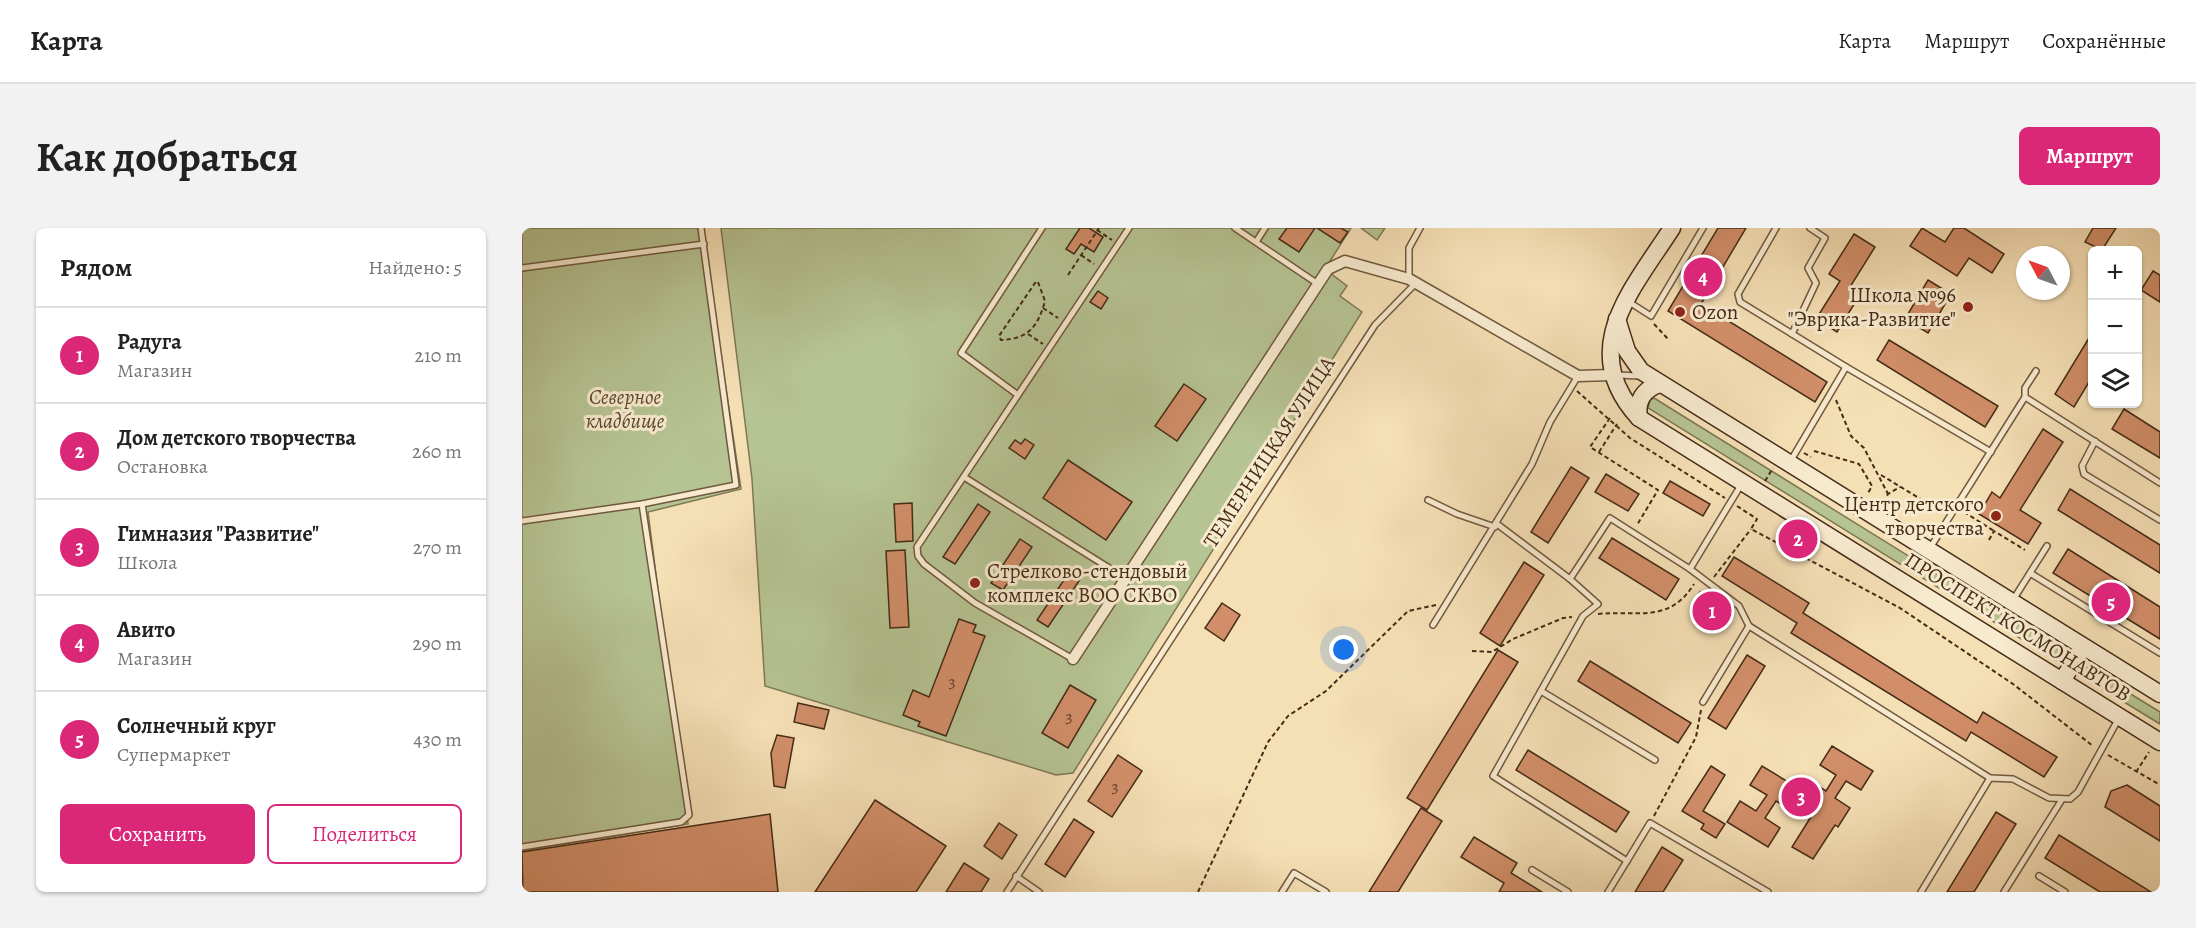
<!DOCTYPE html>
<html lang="ru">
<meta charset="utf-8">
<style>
:root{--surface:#fff;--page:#f2f2f2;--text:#222;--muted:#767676;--line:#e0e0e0;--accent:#db2777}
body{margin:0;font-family:Alegreya,serif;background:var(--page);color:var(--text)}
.controls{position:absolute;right:18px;top:18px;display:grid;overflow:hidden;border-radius:9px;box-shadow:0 2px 4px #0004}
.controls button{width:54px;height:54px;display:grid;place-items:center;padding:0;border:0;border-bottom:2px solid var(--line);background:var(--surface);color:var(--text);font:30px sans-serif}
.compass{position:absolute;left:1494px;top:18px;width:54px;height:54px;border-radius:50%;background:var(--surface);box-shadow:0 2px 4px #0004;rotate:311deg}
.you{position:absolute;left:822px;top:422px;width:21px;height:21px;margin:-15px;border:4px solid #fff;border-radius:50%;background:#1a73e8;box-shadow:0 0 0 9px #1a73e833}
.badge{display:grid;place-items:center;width:39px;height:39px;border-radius:50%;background:var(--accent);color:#fff;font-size:20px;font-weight:700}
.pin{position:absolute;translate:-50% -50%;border:3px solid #fff;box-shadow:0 2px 6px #0006}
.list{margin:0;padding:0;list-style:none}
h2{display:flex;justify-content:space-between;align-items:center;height:78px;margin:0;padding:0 24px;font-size:26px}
h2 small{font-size:20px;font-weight:400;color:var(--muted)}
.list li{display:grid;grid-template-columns:39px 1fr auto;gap:18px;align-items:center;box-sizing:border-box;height:96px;padding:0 24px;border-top:2px solid var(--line)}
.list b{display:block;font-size:22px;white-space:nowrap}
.list p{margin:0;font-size:20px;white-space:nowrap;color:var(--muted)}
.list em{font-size:20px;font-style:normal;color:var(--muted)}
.actions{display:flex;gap:12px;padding:18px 24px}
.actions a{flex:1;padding:14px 0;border:2px solid var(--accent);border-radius:9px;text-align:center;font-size:21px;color:var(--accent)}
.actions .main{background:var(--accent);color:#fff}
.icon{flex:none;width:33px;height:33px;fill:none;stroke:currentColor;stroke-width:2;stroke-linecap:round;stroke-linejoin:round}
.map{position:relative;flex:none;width:1638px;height:664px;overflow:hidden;border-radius:9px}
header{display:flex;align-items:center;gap:36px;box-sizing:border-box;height:84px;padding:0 30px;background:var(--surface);border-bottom:2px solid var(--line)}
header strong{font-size:28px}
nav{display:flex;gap:33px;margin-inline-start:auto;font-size:21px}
.intro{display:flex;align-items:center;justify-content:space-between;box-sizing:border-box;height:144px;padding:0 36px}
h1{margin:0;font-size:42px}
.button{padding:15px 27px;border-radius:9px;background:var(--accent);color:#fff;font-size:21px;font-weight:700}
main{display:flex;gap:36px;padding:0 36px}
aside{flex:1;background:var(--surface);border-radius:9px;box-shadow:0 2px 4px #0004}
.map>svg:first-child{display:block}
</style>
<header>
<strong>Карта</strong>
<nav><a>Карта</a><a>Маршрут</a><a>Сохранённые</a></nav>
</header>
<div class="intro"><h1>Как добраться</h1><a class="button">Маршрут</a></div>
<main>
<aside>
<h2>Рядом<small>Найдено: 5</small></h2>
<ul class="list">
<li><span class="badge">1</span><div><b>Радуга</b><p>Магазин</p></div><em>210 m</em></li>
<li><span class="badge">2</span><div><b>Дом детского творчества</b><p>Остановка</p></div><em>260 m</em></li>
<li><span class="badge">3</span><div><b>Гимназия &quot;Развитие&quot;</b><p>Школа</p></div><em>270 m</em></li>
<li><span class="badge">4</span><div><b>Авито</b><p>Магазин</p></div><em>290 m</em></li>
<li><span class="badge">5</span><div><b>Солнечный круг</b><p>Супермаркет</p></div><em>430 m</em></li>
</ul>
<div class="actions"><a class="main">Сохранить</a><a>Поделиться</a></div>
</aside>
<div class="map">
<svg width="1638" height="664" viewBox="0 0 1638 664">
<rect width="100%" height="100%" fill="#f5dfb5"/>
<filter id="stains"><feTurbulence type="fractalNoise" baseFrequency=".00333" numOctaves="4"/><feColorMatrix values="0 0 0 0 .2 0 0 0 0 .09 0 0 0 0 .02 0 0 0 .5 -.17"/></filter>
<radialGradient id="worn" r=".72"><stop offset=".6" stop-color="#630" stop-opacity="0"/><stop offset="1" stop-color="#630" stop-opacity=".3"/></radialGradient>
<g fill="#b6c392" stroke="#7e7854" stroke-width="1.5">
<path d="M0,0H180L219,261L126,284L166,596L0,623Z"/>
<path d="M199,0H829L803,41L825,58L818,68L840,84L551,545L534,547L243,458L230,251Z"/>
<path d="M839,0H863L855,12Z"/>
<path d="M1132,170L1541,424L1542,430L1535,433L1126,180L1128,172Z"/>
<path d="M1563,438L1638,484V496L1558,447L1557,440Z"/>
</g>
<g fill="#d18e69" stroke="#452c17" stroke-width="1.5">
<path d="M558,0H567L581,9L572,24L559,16L552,26L544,21Z"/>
<path d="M765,0H793L777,24L757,11Z"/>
<path d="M795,0H819L826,4L818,15Z"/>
<path d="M1196,0H1224L1179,76L1305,154L1293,174L1146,83Z"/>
<path d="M1400,0L1423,14L1432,0H1442L1482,26L1470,45L1447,30L1435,48L1388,18Z"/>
<path d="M1571,0H1594L1580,22L1563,14Z"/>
<path d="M1332,6L1353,19L1328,59L1339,65L1315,104L1294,91L1318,53L1307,46Z"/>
<path d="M1631,43L1638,47V74L1619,62Z"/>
<path d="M1406,52L1429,66L1406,105L1383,91Z"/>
<path d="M576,63L586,70L579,81L568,74Z"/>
<path d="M1570,105V149L1552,179L1533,166Z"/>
<path d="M1367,112L1476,178L1463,199L1355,132Z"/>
<path d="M662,156L684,171L655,213L633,198Z"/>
<path d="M1602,181L1638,204V230L1590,201Z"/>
<path d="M1521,201L1541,214L1498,282L1519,295L1506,316L1457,286L1470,264L1478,270Z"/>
<path d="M503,211L512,217L503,231L487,220L493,212L499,216Z"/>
<path d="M546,232L610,274L584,312L521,270Z"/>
<path d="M1049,239L1067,250L1026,315L1009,304Z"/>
<path d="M1084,246L1117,266L1106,283L1073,264Z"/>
<path d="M1148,253L1188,276L1181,288L1141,265Z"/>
<path d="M1548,261L1638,317V345L1536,282Z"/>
<path d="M390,275L391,313L374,314L372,276Z"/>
<path d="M456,276L468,284L433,336L421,329Z"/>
<path d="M1090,310L1157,351L1144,372L1077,330Z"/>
<path d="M498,311L510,319L481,362L469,355Z"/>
<path d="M1546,321L1638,379V411L1531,345Z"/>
<path d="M383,322L387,399L368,400L364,323Z"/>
<path d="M1212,329L1287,375L1281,385L1455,495L1461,484L1535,529L1522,549L1449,504L1444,513L1269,405L1275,395L1200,348Z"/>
<path d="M1002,334L1022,347L978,418L958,405Z"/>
<path d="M548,343L559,350L526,399L515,392Z"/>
<path d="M1178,364L1210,383L1203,395L1171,375Z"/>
<path d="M700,375L718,387L702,413L683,400Z"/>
<path d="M437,391L454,397L451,404L463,408L424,508L396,498L398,494L381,487L391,462L407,469Z"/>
<path d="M976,422L996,434L905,582L885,570Z"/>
<path d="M1225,427L1243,438L1204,501L1186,490Z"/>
<path d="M1068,433L1169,495L1156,515L1056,453Z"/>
<path d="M548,457L574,472L546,520L520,505Z"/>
<path d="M276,475L307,482L302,501L272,494Z"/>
<path d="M255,507L272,510L263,560L252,558L249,525Z"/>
<path d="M1310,518L1351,543L1339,562L1324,553L1313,570L1328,580L1316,599L1313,597L1291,631L1270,619L1292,584L1275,573L1269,582L1254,573L1243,590L1258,600L1246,619L1205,594L1218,573L1234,583L1245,567L1228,557L1240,538L1281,563L1288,553L1304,563L1314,547L1298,537Z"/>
<path d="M1006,522L1107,584L1094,604L994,542Z"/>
<path d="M596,527L620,543L590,589L566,573Z"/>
<path d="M1189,538L1203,547L1181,583L1203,596L1194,610L1179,601L1182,596L1160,583Z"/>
<path d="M1605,557L1638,578V613L1583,579L1589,563Z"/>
<path d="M353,572L424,618L394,664H293Z"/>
<path d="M899,580L920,593L876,664H847Z"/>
<path d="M1474,584L1494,596L1452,664H1425Z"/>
<path d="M248,586L256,664H1L0,624Z"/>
<path d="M552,591L572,604L543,649L523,636Z"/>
<path d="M477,595L495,607L480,631L462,618Z"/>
<path d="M1537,607L1629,664H1578L1523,630Z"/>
<path d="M952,609L995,635L989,645L1020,664H977L982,655L939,629Z"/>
<path d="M1140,619L1161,632L1141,664H1113Z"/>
<path d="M442,635L467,651L459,664H424Z"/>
</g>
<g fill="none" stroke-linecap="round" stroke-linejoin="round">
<g stroke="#71593e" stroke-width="8">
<g id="lane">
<path d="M713,0L796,56"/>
<path d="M1254,0L1216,66L1218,74L1324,139"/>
<path d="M734,14L743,0"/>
<path d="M0,40L182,16"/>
<path d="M887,51V20L898,0"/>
<path d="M1107,74L1129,88L1181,0"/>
<path d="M1270,106L1294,55L1286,40L1303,10L1288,0"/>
<path d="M1095,147L1118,148"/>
<path d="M496,167L439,125L520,0"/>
<path d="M1503,169V160L1514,143"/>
<path d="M1573,213L1560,238L1562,246L1638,292"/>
<path d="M1268,234L1324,139L1469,224"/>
<path d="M442,249L603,350"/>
<path d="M1219,257L1168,341L1217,378L1227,398L1468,550"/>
<path d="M906,272L935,286L973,299"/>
<path d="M0,293L120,276L214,257L179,0"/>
<path d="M975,296L1048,351L1088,290L1168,341"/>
<path d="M1408,320L1503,169L1638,255"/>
<path d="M1508,345L1638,425"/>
<path d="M1048,351L1076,376L1061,388L971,548L1105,633L1128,595L1246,664"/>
<path d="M1491,372L1525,318"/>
<path d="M911,397L1010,236L1028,194L1056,148"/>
<path d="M551,431L453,375L402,336L396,328L395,319L607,0"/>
<path d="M1019,463L1133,532"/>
<path d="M1181,474L1227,398"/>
<path d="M0,619L159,594L167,587L120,276"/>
<path d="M1010,642L1046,664"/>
<path d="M494,648L517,664"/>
<path d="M1517,648L1543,664"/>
<path d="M485,664L853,97L894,55"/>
<path d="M760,664L772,645L804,664"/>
<path d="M1086,664L1105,633"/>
<path d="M1399,664L1468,550L1491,551L1527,570L1548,571L1556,564L1597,490"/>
<path d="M1482,664L1539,573"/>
</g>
</g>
<g stroke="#71593e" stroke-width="13">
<path id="street" d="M551,431L806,41L823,33L887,51L1056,148L1090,147"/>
</g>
<g stroke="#452c17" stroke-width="19">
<g id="secondary">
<path d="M1150,0C1110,62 1054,122 1117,190L1638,514"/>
<path d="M1095,91L1105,123L1119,143L1638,466"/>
<path d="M1117,190C1114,173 1121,161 1138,156"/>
<path d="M1540,453L1561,419"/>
</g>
</g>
<g stroke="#452c17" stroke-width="2" stroke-dasharray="4.5 3" stroke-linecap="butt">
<path d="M575,2L590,12"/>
<path d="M559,27L572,36"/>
<path d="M546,47L577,0"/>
<path d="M516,54L523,73C516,98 507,111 479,112L477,108L513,55Z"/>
<path d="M521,80L536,90"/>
<path d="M1132,96L1146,111"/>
<path d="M506,106L521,116"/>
<path d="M1055,163L1108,210L1203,270"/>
<path d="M1314,172L1329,208L1342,220L1366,266"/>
<path d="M1088,190L1068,219L1136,262L1115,297"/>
<path d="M1292,223L1337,236L1350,258L1346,265"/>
<path d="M1077,224L1095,196"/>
<path d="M1282,225L1289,229"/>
<path d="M1359,247L1420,284"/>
<path d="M1243,253L1251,240"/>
<path d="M1361,274L1366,266L1378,259"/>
<path d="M1215,278L1235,291L1229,301L1378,380L1491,456L1571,518"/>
<path d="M1442,284L1472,303"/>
<path d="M1467,312L1472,303L1503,322"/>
<path d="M1192,349L1229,301"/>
<path d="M1076,386C1116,382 1147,396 1172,356"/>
<path d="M950,423L970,424L991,411L1041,390L1050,389"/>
<path d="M1586,527L1638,557"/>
<path d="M1614,544L1627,524"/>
<path d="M1132,588L1174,509L1179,482"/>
<path d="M676,664L746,514L766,488L804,463L886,383L914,377"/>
</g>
<use href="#lane" stroke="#f8eacf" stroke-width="5"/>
<use href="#street" stroke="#f8eacf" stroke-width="10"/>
<use href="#secondary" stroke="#f8eacf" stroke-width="16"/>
</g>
<g fill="#8f2418" stroke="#f8eacf" stroke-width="2">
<circle cx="1446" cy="79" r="6"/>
<circle cx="1158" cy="84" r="6"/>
<circle cx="1474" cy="288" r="6"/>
<circle cx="453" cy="355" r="6"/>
</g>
<g text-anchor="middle" stroke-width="6" stroke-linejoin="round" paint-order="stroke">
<g font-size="18" fill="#68442c">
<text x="430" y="459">3</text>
<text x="547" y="494">3</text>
<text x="593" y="564">3</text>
</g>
<g font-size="21" fill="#452c17" stroke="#f8eacf" text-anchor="end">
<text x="1434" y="74">Школа №96<tspan x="1434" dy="24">"Эврика-Развитие"</tspan></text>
<text x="1170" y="91" text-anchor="start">Ozon</text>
<text x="1462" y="283">Центр детского<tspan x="1462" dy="24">творчества</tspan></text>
<text x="465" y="350" text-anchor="start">Стрелково-стендовый<tspan x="465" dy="24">комплекс ВОО СКВО</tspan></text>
</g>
<g font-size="21" font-style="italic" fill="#5c4a30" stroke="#f8eacf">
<text x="103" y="176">Северное<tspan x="103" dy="24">кладбище</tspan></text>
</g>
<g font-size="21" fill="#452c17" stroke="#f8eacf">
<text transform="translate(747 224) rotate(-57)" y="7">ТЕМЕРНИЦКАЯ УЛИЦА</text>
<text transform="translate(1496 399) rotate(32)" y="7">ПРОСПЕКТ КОСМОНАВТОВ</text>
</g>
</g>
<rect width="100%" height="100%" filter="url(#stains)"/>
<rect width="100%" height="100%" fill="url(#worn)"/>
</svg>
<div class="controls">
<button>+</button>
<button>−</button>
<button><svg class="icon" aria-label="layers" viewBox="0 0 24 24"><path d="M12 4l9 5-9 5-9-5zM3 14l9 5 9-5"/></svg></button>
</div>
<svg class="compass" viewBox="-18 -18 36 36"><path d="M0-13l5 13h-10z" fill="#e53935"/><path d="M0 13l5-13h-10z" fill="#767676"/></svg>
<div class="you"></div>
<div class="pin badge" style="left:1190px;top:383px">1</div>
<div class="pin badge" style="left:1276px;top:311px">2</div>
<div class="pin badge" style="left:1279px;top:569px">3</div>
<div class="pin badge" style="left:1181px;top:49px">4</div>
<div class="pin badge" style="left:1589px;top:374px">5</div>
</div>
</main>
